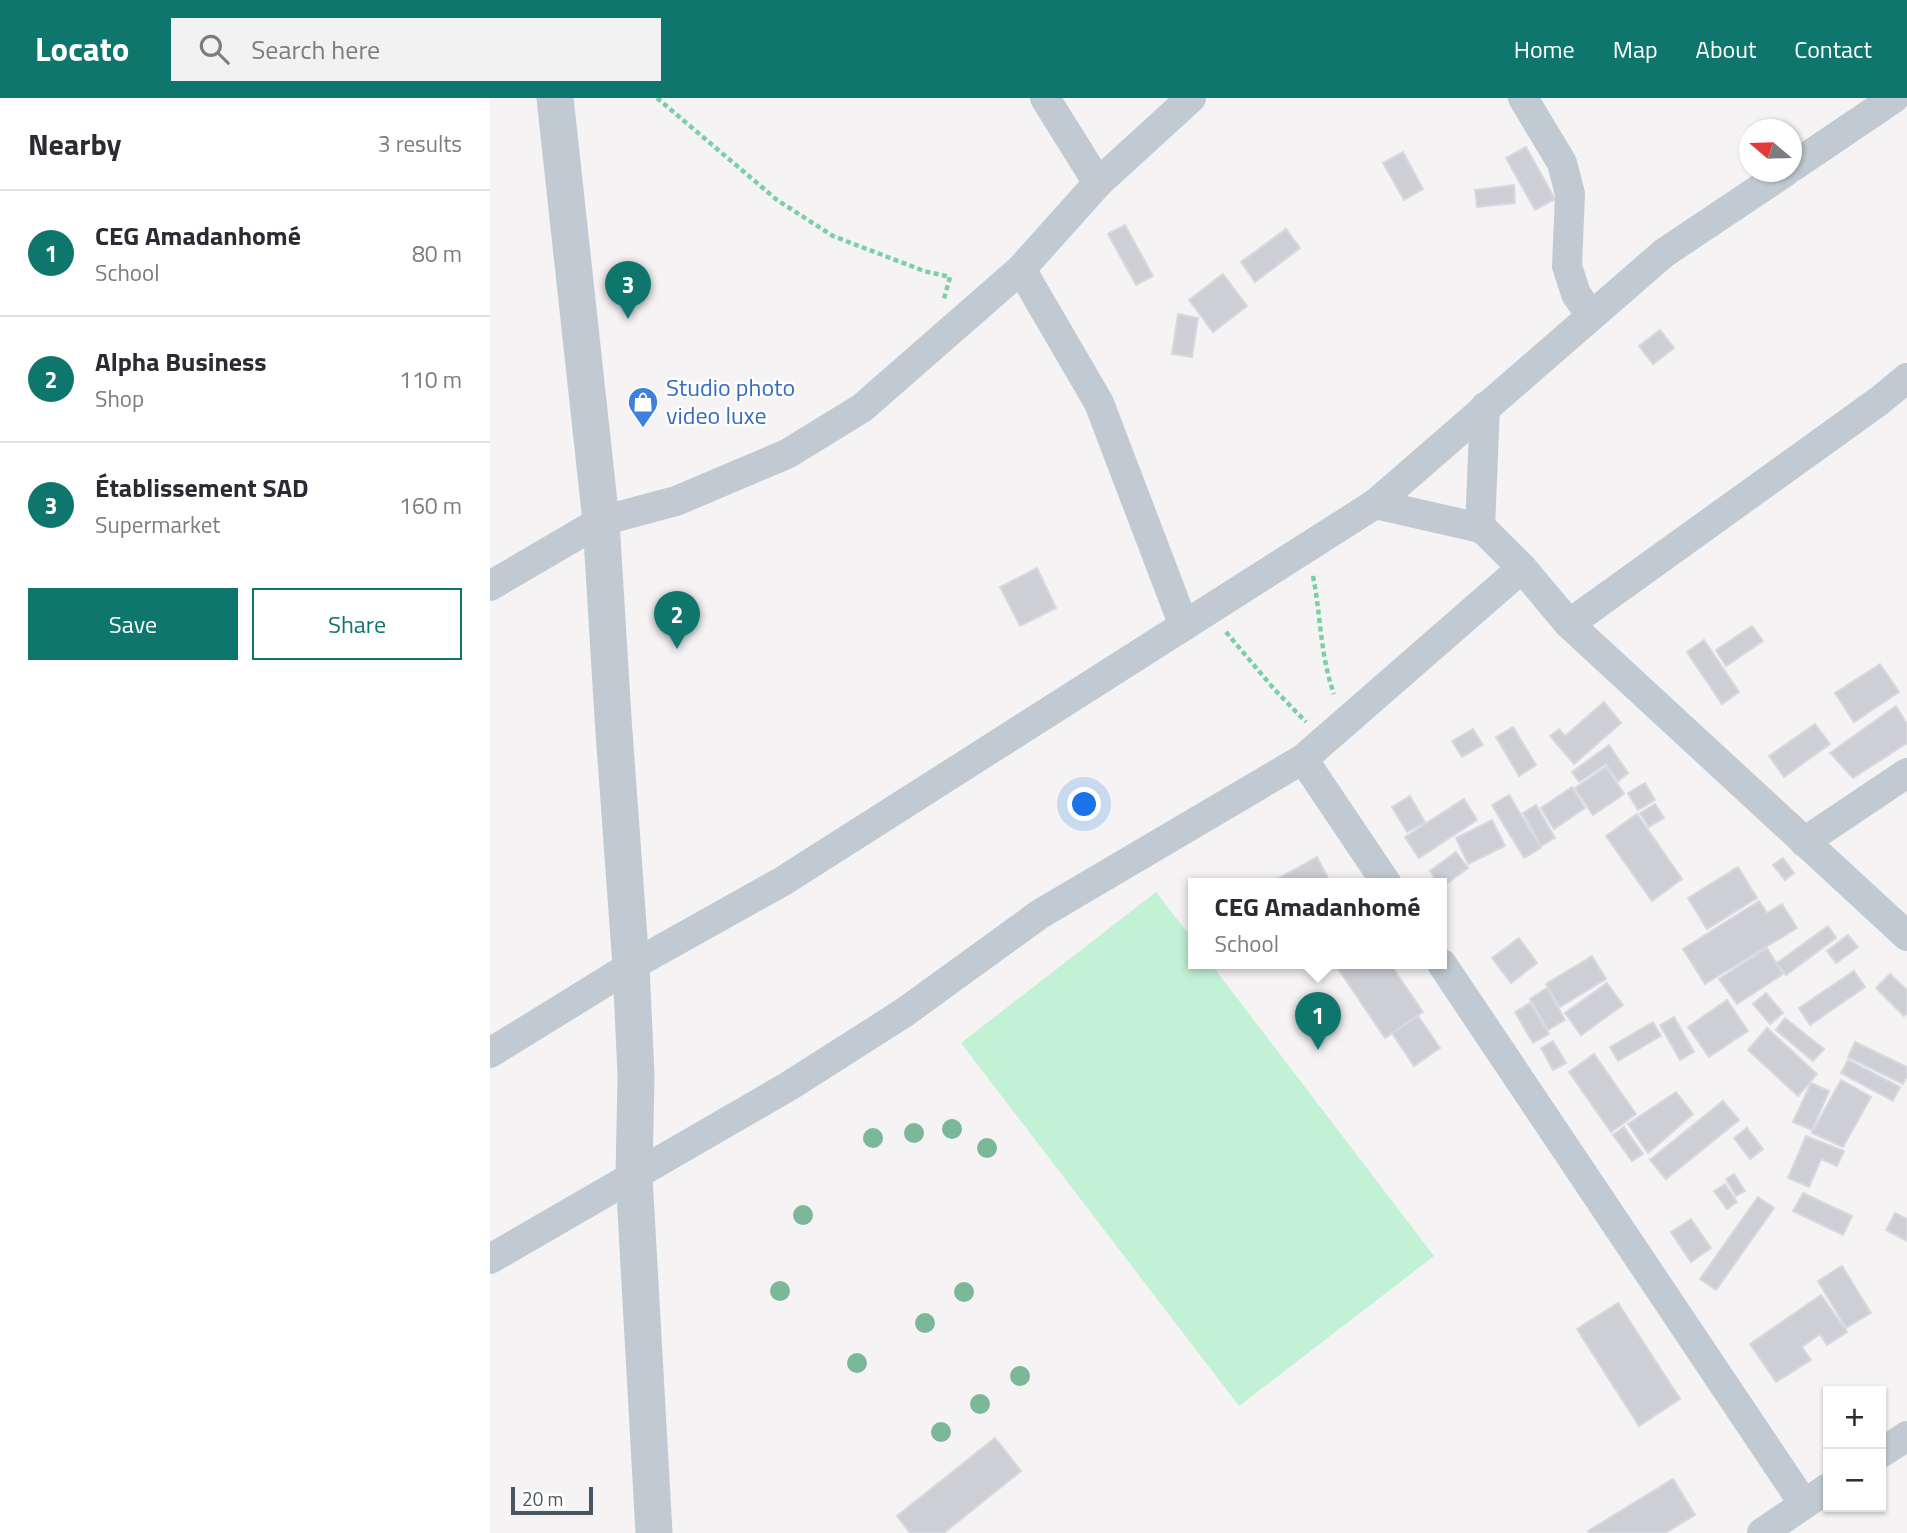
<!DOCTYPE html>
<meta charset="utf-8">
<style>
:root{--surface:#fff;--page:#f2f2f3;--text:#2b2b33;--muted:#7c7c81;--line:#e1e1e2;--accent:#0f766e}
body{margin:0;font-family:"Titillium Web",sans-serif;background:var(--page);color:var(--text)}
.controls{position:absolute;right:21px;bottom:21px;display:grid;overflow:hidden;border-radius:0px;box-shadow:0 2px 5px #0004}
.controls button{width:63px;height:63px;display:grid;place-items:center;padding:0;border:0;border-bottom:2px solid var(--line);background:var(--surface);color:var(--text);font:35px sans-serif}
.compass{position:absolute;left:1249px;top:21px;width:63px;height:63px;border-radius:50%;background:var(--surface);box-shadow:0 2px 5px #0004;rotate:289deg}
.scale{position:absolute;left:21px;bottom:18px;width:82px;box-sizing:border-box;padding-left:7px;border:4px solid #4a5661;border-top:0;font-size:19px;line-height:24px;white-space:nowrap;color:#4a5661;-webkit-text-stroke:5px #fff;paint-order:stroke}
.you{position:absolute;left:595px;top:707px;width:24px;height:24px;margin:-18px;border:5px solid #fff;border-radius:50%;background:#1a73e8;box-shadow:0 0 0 10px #1a73e833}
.badge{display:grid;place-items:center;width:46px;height:46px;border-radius:50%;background:var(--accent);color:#fff;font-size:23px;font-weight:700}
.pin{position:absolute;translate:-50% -58px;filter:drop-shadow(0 2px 4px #0008)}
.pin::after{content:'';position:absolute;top:37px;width:24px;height:21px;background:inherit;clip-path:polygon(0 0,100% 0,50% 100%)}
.popup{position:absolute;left:698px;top:780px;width:259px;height:91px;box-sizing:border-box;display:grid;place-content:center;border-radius:0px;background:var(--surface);filter:drop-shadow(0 2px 5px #0005);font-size:23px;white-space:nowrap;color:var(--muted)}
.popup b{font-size:26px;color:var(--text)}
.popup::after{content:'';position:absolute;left:50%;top:100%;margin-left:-14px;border:14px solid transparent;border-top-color:var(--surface)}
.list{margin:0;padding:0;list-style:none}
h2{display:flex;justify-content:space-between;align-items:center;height:91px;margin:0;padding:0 28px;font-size:30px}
h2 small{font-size:23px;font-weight:400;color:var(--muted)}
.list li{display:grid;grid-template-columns:46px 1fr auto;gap:21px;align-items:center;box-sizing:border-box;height:126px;padding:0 28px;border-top:2px solid var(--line)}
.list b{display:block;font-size:26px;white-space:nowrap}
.list p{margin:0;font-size:23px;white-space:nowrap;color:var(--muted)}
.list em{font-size:23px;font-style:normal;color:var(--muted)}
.actions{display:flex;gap:14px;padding:21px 28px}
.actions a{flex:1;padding:16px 0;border:2px solid var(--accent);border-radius:0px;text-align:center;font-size:24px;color:var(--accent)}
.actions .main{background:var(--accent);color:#fff}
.icon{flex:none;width:38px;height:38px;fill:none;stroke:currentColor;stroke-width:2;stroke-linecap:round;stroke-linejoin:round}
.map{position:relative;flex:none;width:1417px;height:1435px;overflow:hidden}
header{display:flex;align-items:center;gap:42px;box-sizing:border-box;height:98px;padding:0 35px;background:var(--accent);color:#fff}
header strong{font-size:33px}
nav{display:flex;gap:38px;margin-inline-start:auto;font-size:24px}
.search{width:490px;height:63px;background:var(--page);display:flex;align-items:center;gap:18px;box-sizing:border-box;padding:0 24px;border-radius:0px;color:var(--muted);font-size:26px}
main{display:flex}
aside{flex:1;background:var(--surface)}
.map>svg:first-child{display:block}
</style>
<header>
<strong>Locato</strong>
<div class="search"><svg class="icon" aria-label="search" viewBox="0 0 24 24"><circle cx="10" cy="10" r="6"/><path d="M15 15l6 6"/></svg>Search here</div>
<nav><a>Home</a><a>Map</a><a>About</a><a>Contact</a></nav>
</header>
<main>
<aside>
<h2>Nearby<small>3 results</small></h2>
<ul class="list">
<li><span class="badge">1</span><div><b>CEG Amadanhomé</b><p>School</p></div><em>80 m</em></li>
<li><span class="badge">2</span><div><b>Alpha Business</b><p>Shop</p></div><em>110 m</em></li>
<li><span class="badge">3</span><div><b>Établissement SAD</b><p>Supermarket</p></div><em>160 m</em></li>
</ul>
<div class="actions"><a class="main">Save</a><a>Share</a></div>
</aside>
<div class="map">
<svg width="1417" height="1435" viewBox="0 0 1417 1435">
<rect width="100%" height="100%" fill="#f5f3f3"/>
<path fill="#c3f1d5" d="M666,794L704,843V866H721L944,1158L749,1308L471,945Z"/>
<g fill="#cdcfd5" stroke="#d7d9de" stroke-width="2">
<path d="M1036,49L1065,101L1045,112L1016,60Z"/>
<path d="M913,54L933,91L914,102L893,65Z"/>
<path d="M1024,87L1025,105L987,109L985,92Z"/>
<path d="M635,127L663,178L646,187L618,136Z"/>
<path d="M796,131L810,150L765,184L751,164Z"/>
<path d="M733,176L757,208L723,234L699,202Z"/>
<path d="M688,216L708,220L702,259L682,256Z"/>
<path d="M1170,232L1184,250L1163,266L1149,248Z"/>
<path d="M547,470L566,510L530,528L510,489Z"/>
<path d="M1262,528L1273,543L1236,568L1226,552Z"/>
<path d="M1214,542L1249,594L1232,606L1197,554Z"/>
<path d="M1390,566L1409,594L1364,624L1345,595Z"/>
<path d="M1114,604L1131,625L1084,666L1060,638L1069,631L1075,638Z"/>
<path d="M1406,608L1417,626V645L1363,680L1340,655Z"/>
<path d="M1325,626L1340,646L1294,679L1279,658Z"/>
<path d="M1023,629L1046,667L1029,678L1006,639Z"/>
<path d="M983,631L993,647L972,659L962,643Z"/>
<path d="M1119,647L1138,675L1128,683L1116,666L1089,684L1082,674Z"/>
<path d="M1116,669L1134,696L1103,717L1085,690Z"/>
<path d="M1155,685L1165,702L1148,712L1138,695Z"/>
<path d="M1082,689L1095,710L1064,731L1051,710Z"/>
<path d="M1019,697L1051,750L1034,760L1002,707Z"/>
<path d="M920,698L935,724L917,734L902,709Z"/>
<path d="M974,701L987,722L929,760L915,739Z"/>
<path d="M1165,706L1174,720L1159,729L1150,715Z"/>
<path d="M1046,707L1065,740L1051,748L1033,715Z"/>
<path d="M1147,716L1192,781L1162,803L1116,738Z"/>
<path d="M1002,722L1015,748L978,766L966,740Z"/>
<path d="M966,754L978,770L952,789V786H949L940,773Z"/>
<path d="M827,759L841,786H778Z"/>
<path d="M1293,760L1304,775L1295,782L1283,767Z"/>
<path d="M1248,769L1267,800L1217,831L1198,800Z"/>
<path d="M1269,803L1277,815L1292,806L1307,830L1215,886L1193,851Z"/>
<path d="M1338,828L1346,840L1296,877L1287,865Z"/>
<path d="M1358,837L1368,849L1346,865L1337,853Z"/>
<path d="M1029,840L1047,865L1021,885L1002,860Z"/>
<path d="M1277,850L1293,876L1247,906L1229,881Z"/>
<path d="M1102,858L1116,881L1070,909L1056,886Z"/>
<path d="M845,866H900L933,914L895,940Z"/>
<path d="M1364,873L1375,889L1320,927L1309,910Z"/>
<path d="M1400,876L1417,892V915L1414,918L1386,890Z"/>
<path d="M1117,885L1133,907L1091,937L1075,915Z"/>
<path d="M1057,890L1075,922L1058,932L1040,901Z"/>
<path d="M1276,895L1293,915L1280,926L1263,906Z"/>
<path d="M1237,902L1258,933L1219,959L1198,929Z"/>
<path d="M1040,905L1059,936L1043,945L1025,914Z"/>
<path d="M928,918L950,950L924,968L902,935Z"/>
<path d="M1184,919L1204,954L1190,962L1170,927Z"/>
<path d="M1295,920L1334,951L1323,963L1286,932Z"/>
<path d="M1163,924L1171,938L1128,963L1120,949Z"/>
<path d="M1277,930L1327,976L1308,998L1258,952Z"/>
<path d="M1063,943L1076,965L1063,972L1051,950Z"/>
<path d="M1365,944L1417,969V978L1413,986L1358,959Z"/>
<path d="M1104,956L1146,1016L1121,1034L1079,974Z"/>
<path d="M1358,962L1410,989L1403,1003L1351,975Z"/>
<path d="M1351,982L1381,999L1353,1049L1322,1035Z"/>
<path d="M1321,985L1339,993L1322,1032L1303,1024Z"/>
<path d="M1186,994L1203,1016L1158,1055L1138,1026Z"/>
<path d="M1233,1003L1249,1022L1176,1081L1160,1062Z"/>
<path d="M1134,1029L1153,1056L1142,1063L1123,1037Z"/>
<path d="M1257,1030L1273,1051L1260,1061L1244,1040Z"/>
<path d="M1316,1038L1354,1053L1347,1068L1331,1061L1319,1089L1298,1080Z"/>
<path d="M1244,1076L1255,1093L1246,1098L1236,1081Z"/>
<path d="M1235,1086L1247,1104L1237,1111L1224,1093Z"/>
<path d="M1313,1095L1362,1118L1353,1137L1303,1113Z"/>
<path d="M1268,1099L1284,1110L1226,1192L1210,1181Z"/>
<path d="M1405,1115L1417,1121V1143L1396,1132Z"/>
<path d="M1201,1121L1221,1150L1201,1164L1181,1134Z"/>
<path d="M1352,1168L1381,1215L1356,1230L1328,1183Z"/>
<path d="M1331,1197L1357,1234L1337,1247L1330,1236L1312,1249L1321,1262L1286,1284L1260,1246Z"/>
<path d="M1128,1205L1190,1301L1149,1328L1087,1231Z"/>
<path d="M505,1340L531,1373L454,1435H420L407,1418Z"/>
<path d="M1183,1381L1205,1417L1175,1435H1100L1098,1433Z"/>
</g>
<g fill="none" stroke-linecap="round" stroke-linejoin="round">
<g stroke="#7ad0a6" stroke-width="4.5" stroke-dasharray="5 3.5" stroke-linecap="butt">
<path d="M167,0L287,102L343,138L434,173L460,179L454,201"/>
<path d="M823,478C831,518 830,557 844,596"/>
<path d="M736,534L784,591L816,624"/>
</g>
<g stroke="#c1cad2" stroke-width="30">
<path d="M555,0L608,85"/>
<path d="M1033,0L1072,65L1080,96L1077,168L1086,196L1101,218"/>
<path d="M1302,69L1404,0"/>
<path d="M531,171L609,305L694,528"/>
<path d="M885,406L990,430L995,433L1032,470L1079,526L1417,838"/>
<path d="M990,430L995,309"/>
<path d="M0,488L111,423L186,403L297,356L372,310L531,171L608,85L701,0"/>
<path d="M1079,526L1389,303L1417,280"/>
<path d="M813,661L897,786"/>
<path d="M1314,744L1417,675"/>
<path d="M952,866L1314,1406"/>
<path d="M0,955L141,868L293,783L885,406L1174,155L1295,74"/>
<path d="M0,1161L299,988L415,914L550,816L813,661L1032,470"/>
<path d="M1391,1355L1417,1338"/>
<path d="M1272,1435L1338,1390"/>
</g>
<path stroke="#c1cad2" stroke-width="37" d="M65,0L111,423L123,620L141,868L146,977L144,1078L164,1435"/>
</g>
<g fill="#7bb799">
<circle cx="462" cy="1031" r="10"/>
<circle cx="424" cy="1035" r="10"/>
<circle cx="383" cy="1040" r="10"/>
<circle cx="497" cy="1050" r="10"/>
<circle cx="313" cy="1117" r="10"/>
<circle cx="290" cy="1193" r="10"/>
<circle cx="474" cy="1194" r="10"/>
<circle cx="435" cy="1225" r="10"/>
<circle cx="367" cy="1265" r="10"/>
<circle cx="530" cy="1278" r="10"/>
<circle cx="490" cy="1306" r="10"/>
<circle cx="451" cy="1334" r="10"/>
</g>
<defs>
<g id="shop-pin" transform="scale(1.575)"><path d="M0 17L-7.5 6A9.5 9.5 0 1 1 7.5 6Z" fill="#3f7fe0" stroke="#fff"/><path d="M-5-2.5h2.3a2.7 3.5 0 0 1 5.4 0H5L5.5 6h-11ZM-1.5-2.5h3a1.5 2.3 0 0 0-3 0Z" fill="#fff"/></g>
</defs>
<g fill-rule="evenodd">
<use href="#shop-pin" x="153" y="304"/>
</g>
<g text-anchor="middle" stroke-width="5" stroke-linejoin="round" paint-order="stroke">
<g font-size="24" fill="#366cbe" stroke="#fff" text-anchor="start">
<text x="176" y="298">Studio photo<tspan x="176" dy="28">video luxe</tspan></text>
</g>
</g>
</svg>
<div class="controls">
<button>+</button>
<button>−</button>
</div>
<svg class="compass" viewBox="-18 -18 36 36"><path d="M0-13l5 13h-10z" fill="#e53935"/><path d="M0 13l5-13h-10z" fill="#7c7c81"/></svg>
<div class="scale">20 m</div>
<div class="you"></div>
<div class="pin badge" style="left:828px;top:952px">1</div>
<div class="popup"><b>CEG Amadanhomé</b>School</div>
<div class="pin badge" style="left:187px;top:551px">2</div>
<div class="pin badge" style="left:138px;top:221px">3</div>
</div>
</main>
